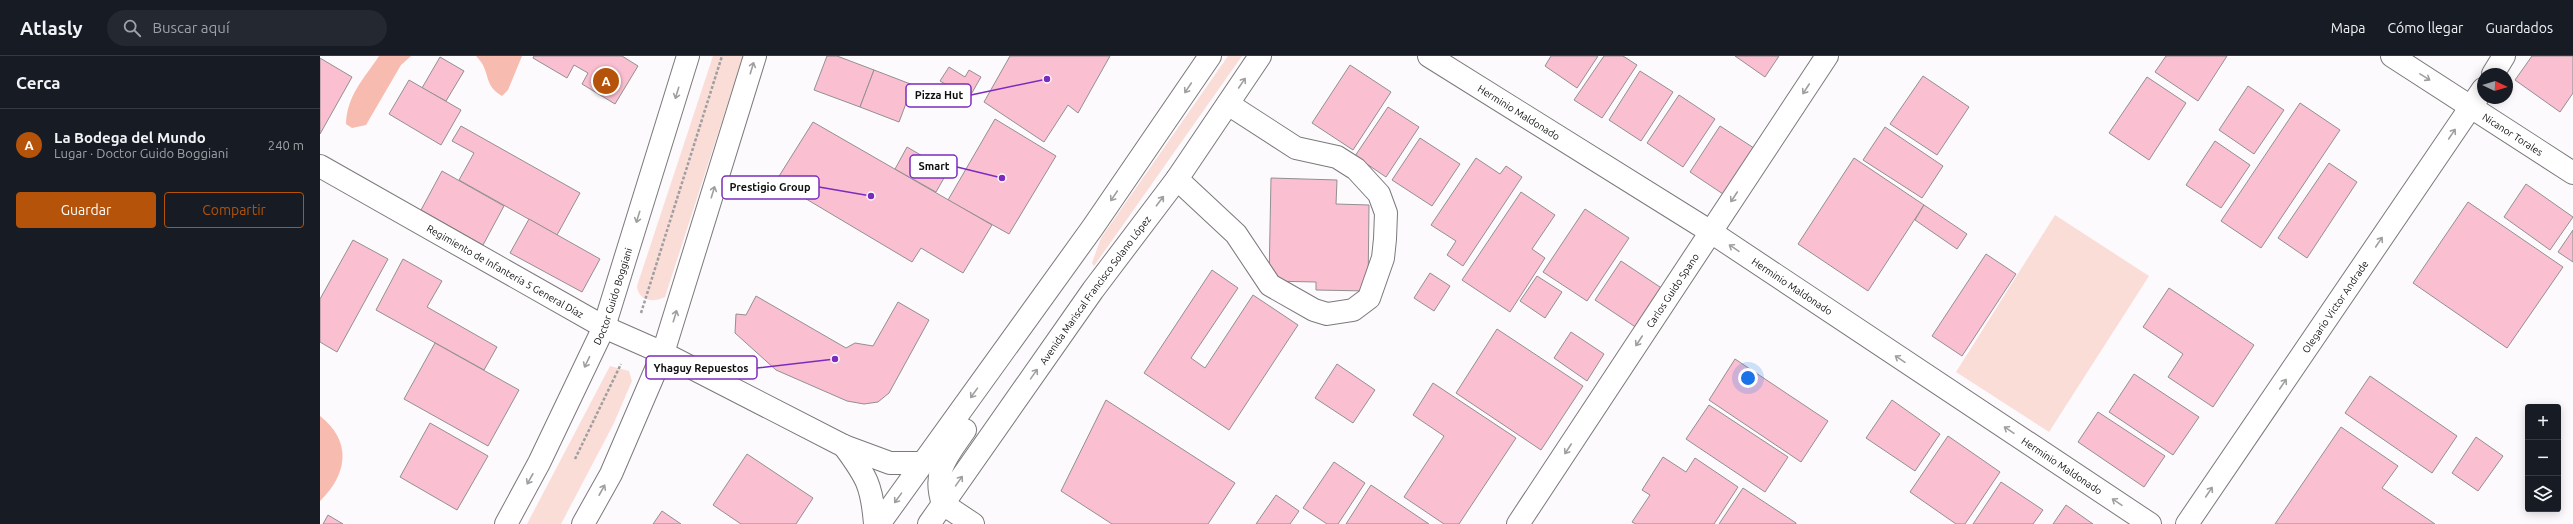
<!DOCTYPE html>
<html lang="es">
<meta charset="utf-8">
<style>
:root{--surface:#171b24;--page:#242831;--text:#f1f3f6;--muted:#9ea1a6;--line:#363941;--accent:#b45309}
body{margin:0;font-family:Ubuntu,sans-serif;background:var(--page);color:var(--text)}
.controls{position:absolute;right:12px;bottom:12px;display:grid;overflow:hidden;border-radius:4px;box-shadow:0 2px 10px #0003}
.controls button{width:36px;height:36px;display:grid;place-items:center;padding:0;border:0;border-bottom:1px solid var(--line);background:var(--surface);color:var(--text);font:20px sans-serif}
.compass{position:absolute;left:2157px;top:12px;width:36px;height:36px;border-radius:50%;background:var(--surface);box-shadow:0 2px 10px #0003;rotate:94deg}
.you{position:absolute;left:1428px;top:322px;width:14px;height:14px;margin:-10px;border:3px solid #fff;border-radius:50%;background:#1a73e8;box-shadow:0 0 0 6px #1a73e833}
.badge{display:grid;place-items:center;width:26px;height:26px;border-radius:50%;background:var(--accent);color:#fff;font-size:13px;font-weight:700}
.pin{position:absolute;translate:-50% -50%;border:2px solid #fff;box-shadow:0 1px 4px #0006}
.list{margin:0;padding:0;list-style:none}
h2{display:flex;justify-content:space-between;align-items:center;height:52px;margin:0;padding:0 16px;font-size:17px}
h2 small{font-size:13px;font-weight:400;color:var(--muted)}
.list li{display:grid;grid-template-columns:26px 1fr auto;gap:12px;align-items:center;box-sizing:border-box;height:72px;padding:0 16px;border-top:1px solid var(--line)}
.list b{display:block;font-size:15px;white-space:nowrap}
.list p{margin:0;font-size:13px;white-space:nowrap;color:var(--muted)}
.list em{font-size:13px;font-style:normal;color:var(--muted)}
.actions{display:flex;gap:8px;padding:12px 16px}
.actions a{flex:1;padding:9px 0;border:1px solid var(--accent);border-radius:4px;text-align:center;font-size:14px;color:var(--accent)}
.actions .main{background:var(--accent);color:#fff}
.icon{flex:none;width:22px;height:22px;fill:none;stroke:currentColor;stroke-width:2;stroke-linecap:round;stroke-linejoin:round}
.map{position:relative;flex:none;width:2253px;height:468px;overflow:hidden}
header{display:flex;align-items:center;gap:24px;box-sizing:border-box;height:56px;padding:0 20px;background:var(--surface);border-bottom:1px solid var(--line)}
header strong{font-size:19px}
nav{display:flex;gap:22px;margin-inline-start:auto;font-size:14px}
.search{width:280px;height:36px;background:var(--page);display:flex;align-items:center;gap:10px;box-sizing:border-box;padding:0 14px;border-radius:22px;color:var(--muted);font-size:15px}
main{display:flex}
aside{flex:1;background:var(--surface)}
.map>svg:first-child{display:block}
</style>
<header>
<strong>Atlasly</strong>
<div class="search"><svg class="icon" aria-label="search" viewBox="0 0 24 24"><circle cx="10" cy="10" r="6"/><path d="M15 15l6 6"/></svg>Buscar aquí</div>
<nav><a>Mapa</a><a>Cómo llegar</a><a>Guardados</a></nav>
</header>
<main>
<aside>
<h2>Cerca<small></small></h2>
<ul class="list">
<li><span class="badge">A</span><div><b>La Bodega del Mundo</b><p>Lugar · Doctor Guido Boggiani</p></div><em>240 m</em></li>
</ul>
<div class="actions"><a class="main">Guardar</a><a>Compartir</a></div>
</aside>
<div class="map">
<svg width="2253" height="468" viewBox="0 0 2253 468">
<rect width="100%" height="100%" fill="#fcfafd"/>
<g fill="#faddd7">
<path d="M393,0H423L345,241C334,247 318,245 317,230Z"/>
<path d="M908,0H922L774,210L772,207L781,182Z"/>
<path d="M1735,159L1829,220L1729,376L1636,316Z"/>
<path d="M290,310L309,315L312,325L293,369L241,468H207Z"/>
</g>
<g fill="#f7bcaf">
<path d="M59,0H91L81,9L46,69L32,72L26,68C27,39 44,23 59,0Z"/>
<path d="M156,0H202L188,34L182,40C162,28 172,16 156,0Z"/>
<path d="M0,360C32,385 28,418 0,445Z"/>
</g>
<g fill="#fac0d2" stroke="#938f90">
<path d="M214,0H302L318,10L295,48L262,28L268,17L254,9L247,22L213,2Z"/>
<path d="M507,0H517L554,14L540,51L494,34Z"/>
<path d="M690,0H790L758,57L748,49L724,86L664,46Z"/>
<path d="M1231,0H1278L1257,32L1225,10Z"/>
<path d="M1284,0H1303L1317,9L1282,62L1254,44Z"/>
<path d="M1415,0H1459L1445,21Z"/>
<path d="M1846,0H1907L1878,45L1835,16Z"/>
<path d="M2212,0H2253V37L2240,56L2195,24Z"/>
<path d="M120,1L144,15L126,45L102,32Z"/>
<path d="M0,2L32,21L0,78Z"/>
<path d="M1030,9L1071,36L1033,94L992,67Z"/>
<path d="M629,11L645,21L649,14L661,21L649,42L620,25Z"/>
<path d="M554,14L593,29L579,66L540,51Z"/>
<path d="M1320,15L1353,36L1321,85L1289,64Z"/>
<path d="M1603,20L1649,51L1617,99L1570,68Z"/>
<path d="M1827,21L1866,47L1829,104L1789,77Z"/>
<path d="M89,24L141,54L121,89L69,58Z"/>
<path d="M1928,30L1964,54L1934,98L1899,74Z"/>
<path d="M1359,39L1395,63L1363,111L1327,87Z"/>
<path d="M1980,47L2020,74L1941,192L1901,165Z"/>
<path d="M1068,51L1099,71L1066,121L1035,100Z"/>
<path d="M675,63L736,100L689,178L628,144Z"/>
<path d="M493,66L672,169L643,217L601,192L592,206L456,125Z"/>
<path d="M141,70L260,137L237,179L139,124L154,97L132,85Z"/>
<path d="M1400,70L1440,96L1409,142L1370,116Z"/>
<path d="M1565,71L1623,110L1602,142L1543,104Z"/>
<path d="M1100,82L1140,108L1112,150L1072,124Z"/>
<path d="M1895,85L1930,109L1901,152L1866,129Z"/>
<path d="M587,91L628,115L616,136L575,113Z"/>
<path d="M1156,102L1180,118L1186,110L1202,121L1143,210L1127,199L1136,185L1111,169Z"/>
<path d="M1534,102L1604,149L1548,235L1478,188Z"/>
<path d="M2009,107L2037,126L1987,202L1958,182Z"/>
<path d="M122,115L184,150L163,189L101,154Z"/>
<path d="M951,122L1017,124L1016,148L1049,149L1048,235L996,234V226L949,225Z"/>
<path d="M2206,128L2253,161L2230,194L2184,161Z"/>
<path d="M1201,136L1235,159L1212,193L1225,202L1190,256L1142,224Z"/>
<path d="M2148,146L2243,211L2187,292L2093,227Z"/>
<path d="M1604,149L1647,178L1637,193L1595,164Z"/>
<path d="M1265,153L1309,182L1267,245L1223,216Z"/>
<path d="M209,163L280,203L262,236L190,197Z"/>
<path d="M2253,174V206L2238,196Z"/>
<path d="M33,184L68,203L17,296L0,286V243Z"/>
<path d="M1666,198L1696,218L1642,300L1612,280Z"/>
<path d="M83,203L122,225L107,251L177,291L164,314L56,254Z"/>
<path d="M1301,205L1349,237L1323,276L1275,244Z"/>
<path d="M892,214L918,232L871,302L885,312L933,239L978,269L909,374L824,317Z"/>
<path d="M1110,217L1130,230L1114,255L1094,242Z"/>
<path d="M1217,220L1242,236L1225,262L1200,245Z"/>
<path d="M1849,232L1934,289L1893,351L1848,321L1863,298L1823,271Z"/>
<path d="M436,240L526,292L535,287L553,290L578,246L609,264L569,337L558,346L544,348L527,345L456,314L415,277L416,258L426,259Z"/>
<path d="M1177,273L1263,330L1221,394L1136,337Z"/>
<path d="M1251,276L1284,298L1267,325L1234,302Z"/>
<path d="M115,287L199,334L168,390L84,343Z"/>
<path d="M1415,303L1508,365L1481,406L1389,344Z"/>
<path d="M1017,308L1055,334L1033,367L995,342Z"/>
<path d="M1814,318L1879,361L1853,399L1789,356Z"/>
<path d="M2050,320L2137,380L2112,417L2025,357Z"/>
<path d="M1113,327L1196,382L1139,468H1124L1084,441L1124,380L1093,359Z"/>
<path d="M786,344L915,427L888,468H792L741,435Z"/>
<path d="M1572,344L1620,378L1595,415L1546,382Z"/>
<path d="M1389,349L1468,401L1445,436L1366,383Z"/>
<path d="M1778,356L1845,400L1824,431L1758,386Z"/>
<path d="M110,367L168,400L137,454L80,421Z"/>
<path d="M2021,371L2078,410L2062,432L2115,468H1955Z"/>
<path d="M1628,380L1680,416L1645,468H1636L1590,436Z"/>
<path d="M2156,381L2183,400L2158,435L2132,417Z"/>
<path d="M427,398L493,442L476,468H421L393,449Z"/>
<path d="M1343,401L1366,416L1375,402L1418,431L1394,468H1316L1312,466L1330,439L1322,434Z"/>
<path d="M1014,406L1045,427L1018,468H1007L983,452Z"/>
<path d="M1681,426L1723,454L1713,468H1653Z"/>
<path d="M1051,429L1109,468H1026Z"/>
<path d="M1423,432L1476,467V468H1399Z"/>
<path d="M956,439L979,455L970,468H936Z"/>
<path d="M1746,449L1773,468H1733Z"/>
<path d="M342,455L361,468H333Z"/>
<path d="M8,459L23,468H3Z"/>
</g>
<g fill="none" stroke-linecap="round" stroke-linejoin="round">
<g stroke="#7c797c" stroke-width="24">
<g id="minor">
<path id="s1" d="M1109,0L1391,176L1830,468"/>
<path id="s2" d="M2072,0L2253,117"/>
<path d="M2173,18L2184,0"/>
<path id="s3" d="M0,110L284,271"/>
<path d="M857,123L916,178L950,229L994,254L1007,258L1033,254L1049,242L1063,202L1065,183L1066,157L1059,138L1036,113L1017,101L976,92L908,48"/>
<path d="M623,448L653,468"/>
<path id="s4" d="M1198,468L1507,0"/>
<path id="s5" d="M1867,468L2163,33"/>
</g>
</g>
<g stroke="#7c797c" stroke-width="24">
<g id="secondary">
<path d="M284,271L343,297L524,390L570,407H603"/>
<path d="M524,390C547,421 552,430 555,468"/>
</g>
</g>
<g stroke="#7c797c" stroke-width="24">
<g id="primary">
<path id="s6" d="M186,468L219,407L284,271L368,0"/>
<path d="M263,468L291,418L343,297L435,0"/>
</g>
</g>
<g stroke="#7c797c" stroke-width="24">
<g id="trunk">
<path d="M623,448C612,415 627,400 645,374"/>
<path d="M559,468L773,171L890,0"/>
<path id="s7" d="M609,468L773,234L857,123L940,0"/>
</g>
</g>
<g stroke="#9f9ea0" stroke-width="2.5" stroke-dasharray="3 2" stroke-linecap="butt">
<path d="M321,257L402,0"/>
<path d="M255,403L301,308"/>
</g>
<use href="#minor" stroke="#fff" stroke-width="22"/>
<use href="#secondary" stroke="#fff" stroke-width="22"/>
<use href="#primary" stroke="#fff" stroke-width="22"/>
<use href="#trunk" stroke="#fff" stroke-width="22"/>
</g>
<defs><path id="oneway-shaft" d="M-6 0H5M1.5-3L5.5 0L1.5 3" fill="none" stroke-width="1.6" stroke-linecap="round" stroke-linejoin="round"/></defs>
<g stroke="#a09fa0">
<use href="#oneway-shaft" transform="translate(432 12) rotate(-73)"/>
<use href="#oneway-shaft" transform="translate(2105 21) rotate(32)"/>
<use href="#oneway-shaft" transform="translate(922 27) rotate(-56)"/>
<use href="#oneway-shaft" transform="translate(868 32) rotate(124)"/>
<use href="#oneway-shaft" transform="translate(1486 33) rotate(123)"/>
<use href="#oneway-shaft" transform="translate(357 37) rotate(107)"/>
<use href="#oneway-shaft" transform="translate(2132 78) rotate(-56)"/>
<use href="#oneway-shaft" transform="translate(393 136) rotate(-73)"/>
<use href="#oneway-shaft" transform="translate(794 140) rotate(124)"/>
<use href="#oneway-shaft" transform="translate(1414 141) rotate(123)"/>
<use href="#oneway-shaft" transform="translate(840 145) rotate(-53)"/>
<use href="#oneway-shaft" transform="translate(318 161) rotate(107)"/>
<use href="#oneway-shaft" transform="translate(2059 186) rotate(-56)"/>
<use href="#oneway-shaft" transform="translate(1414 192) rotate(-146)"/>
<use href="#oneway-shaft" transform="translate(355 260) rotate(-73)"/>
<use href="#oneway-shaft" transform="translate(1319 285) rotate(123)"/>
<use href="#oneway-shaft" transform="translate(1580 303) rotate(-146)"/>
<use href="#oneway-shaft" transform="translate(267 306) rotate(116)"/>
<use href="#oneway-shaft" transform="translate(714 318) rotate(-55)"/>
<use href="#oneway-shaft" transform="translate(1963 328) rotate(-56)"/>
<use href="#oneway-shaft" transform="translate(654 337) rotate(126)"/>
<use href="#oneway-shaft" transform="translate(1689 374) rotate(-146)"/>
<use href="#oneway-shaft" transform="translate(1248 393) rotate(123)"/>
<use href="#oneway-shaft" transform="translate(210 423) rotate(119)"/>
<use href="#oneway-shaft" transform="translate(639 425) rotate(-55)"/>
<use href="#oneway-shaft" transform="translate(282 434) rotate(-61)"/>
<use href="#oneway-shaft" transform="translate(1889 436) rotate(-56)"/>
<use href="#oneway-shaft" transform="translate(578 442) rotate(126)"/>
<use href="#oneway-shaft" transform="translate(1797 446) rotate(-146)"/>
</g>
<g text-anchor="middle" stroke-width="3" stroke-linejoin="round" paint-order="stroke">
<g font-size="10" fill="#111011" stroke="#fff">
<text dy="4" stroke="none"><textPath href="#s1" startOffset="106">Herminio Maldonado</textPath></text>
<text dy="4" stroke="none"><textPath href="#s2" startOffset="144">Nicanor Torales</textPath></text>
<text dy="4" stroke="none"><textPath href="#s3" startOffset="213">Regimiento de Infantería 5 General Díaz</textPath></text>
<text dy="4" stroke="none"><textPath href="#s1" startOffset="430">Herminio Maldonado</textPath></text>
<text dy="4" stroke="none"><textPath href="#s7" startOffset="287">Avenida Mariscal Francisco Solano López</textPath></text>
<text dy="4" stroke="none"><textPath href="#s4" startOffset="280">Carlos Guido Spano</textPath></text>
<text dy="4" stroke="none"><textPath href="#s6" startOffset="252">Doctor Guido Boggiani</textPath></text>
<text dy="4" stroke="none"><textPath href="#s5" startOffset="263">Olegario Victor Andrade</textPath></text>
<text dy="4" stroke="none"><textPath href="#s1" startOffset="754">Herminio Maldonado</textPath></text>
</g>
</g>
<path fill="none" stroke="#7b2cbf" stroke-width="1.5" d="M727 23L651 39M682 122L637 111M551 140L499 131M515 303L437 312"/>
<g fill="#7b2cbf" stroke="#fff" stroke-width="1.5">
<circle cx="727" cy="23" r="4"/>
<circle cx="682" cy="122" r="4"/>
<circle cx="551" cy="140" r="4"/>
<circle cx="515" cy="303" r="4"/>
</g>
<g fill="#fff" stroke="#7b2cbf" stroke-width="1.5">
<rect x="586" y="28" width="65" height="23" rx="4"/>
<rect x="590" y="99" width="47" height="23" rx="4"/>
<rect x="402" y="120" width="97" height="23" rx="4"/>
<rect x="326" y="300" width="111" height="23" rx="4"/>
</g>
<g font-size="11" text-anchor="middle" font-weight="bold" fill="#111011">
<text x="619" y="43">Pizza Hut</text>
<text x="614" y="114">Smart</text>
<text x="450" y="135">Prestigio Group</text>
<text x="381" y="316">Yhaguy Repuestos</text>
</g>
</svg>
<div class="controls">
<button>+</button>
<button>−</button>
<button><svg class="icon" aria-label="layers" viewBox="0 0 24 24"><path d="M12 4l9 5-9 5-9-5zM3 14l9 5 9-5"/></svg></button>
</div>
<svg class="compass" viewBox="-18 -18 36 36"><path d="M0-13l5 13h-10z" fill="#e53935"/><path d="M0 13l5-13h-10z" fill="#9ea1a6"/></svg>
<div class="you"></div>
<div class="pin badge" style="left:286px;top:25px">A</div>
</div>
</main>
